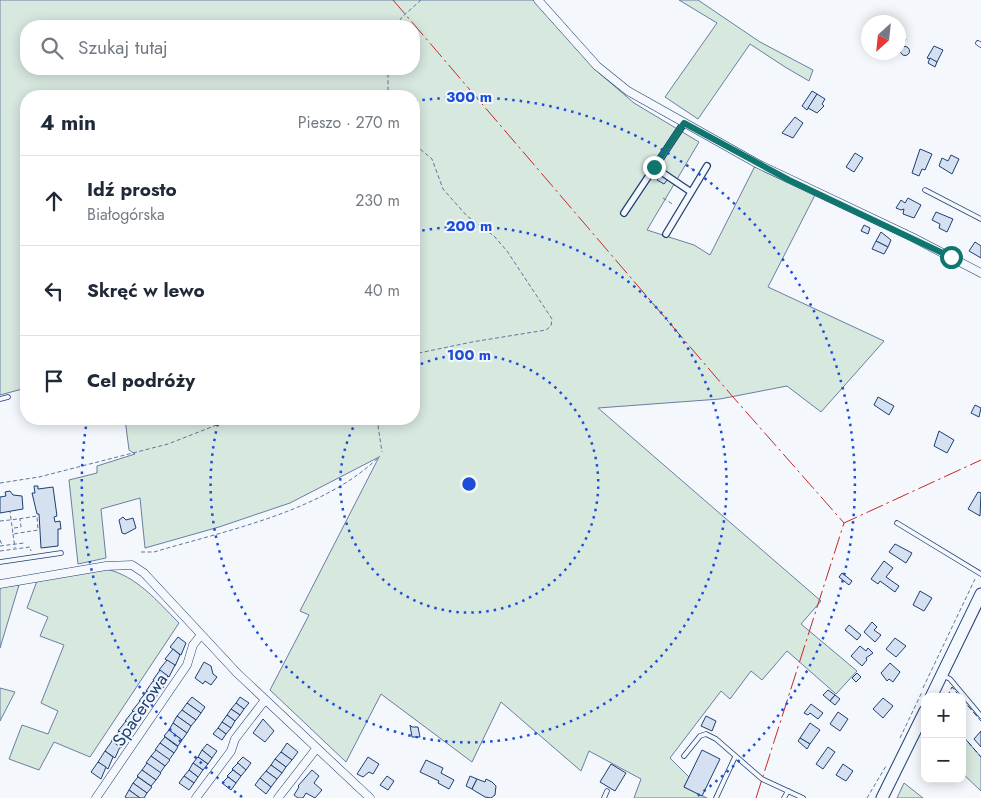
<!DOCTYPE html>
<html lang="pl">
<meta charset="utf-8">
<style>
:root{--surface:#fff;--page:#f6f6f7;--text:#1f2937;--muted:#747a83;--line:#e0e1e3}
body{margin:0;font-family:Jost,sans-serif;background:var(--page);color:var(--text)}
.controls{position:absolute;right:15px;bottom:15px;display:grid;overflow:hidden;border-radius:10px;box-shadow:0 2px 12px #0003}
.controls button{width:45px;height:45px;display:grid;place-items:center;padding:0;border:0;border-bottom:1px solid var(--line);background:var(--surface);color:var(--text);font:25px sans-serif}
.compass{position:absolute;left:861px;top:15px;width:45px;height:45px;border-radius:50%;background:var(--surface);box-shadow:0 2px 12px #0003;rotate:207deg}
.stop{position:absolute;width:15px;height:15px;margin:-11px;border:4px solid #0f766e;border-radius:50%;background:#fff}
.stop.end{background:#0f766e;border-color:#fff;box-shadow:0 1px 5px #0008}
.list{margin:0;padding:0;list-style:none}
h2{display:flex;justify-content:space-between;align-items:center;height:65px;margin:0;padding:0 20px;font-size:21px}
h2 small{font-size:16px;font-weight:400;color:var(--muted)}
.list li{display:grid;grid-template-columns:32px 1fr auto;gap:15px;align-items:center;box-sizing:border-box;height:90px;padding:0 20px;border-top:1px solid var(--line)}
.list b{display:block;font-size:19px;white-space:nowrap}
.list p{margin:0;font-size:16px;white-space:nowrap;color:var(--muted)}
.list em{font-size:16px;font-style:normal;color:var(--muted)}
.icon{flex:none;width:28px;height:28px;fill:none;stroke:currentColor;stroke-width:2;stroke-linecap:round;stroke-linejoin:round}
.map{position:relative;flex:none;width:981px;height:798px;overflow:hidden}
.search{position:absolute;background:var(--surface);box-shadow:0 2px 12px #0003;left:20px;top:20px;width:400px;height:55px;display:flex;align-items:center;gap:12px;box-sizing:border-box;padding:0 18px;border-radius:20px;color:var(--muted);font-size:19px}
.panel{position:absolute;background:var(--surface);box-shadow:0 2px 12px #0003;left:20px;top:90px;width:400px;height:335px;border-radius:20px}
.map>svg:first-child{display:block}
</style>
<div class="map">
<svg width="981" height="798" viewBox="0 0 981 798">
<rect width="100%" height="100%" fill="#f4f7fb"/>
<g fill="#d7e8df" stroke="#687fa3" fill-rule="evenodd">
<path d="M0,0H533L598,72L634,103L699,142L647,230L694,245L710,255L755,166L815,195L768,287L884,341L821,412L787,386L720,399L598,408L821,601L801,624L857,671L836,694L787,651L762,680L751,671L730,699L721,691L670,758L689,777L684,787L707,798H634L641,779L589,751L581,771L501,702L472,762L381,694L346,762L270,690L309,615L300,611L379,457L290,503L219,527L145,548L140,498L101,509L106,558L78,564L69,480L97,473V466L135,454L129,450L125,419H414V96H26V388L0,395ZM26,26H414V69H26Z"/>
<path d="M679,0H698L760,42L813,70L809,81L785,67L750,44L698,119L665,97L717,23Z"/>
<path d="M106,569C137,576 157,601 179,623L90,757L54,742L39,770L9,759L22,725L48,734L58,711L41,703L64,645L40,636L48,617L27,608L37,581Z"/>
<path d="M19,585L0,648V587Z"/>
<path d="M0,688L15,692L0,721Z"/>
<path d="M962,735L981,757V791L962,773Z"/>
<path d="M904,783L923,798H897Z"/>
</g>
<g fill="#d5e0f0" stroke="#1d3f73">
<path d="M903,38L906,39L899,52L898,46Z"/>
<path d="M934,46L943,50L937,62L927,58Z"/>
<circle cx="905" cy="51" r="4.5"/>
<path d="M930,58L937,62L935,67L928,63Z"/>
<path d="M812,91L817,94L807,110L802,106Z"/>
<path d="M817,94L825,99L822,104L824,106L817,113L808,108Z"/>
<path d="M795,117L803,123L793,138L782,133Z"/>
<path d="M920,149L932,154L925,170L922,169L919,176L912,173Z"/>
<path d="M855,153L863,158L854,172L846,167Z"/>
<path d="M951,155L959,159L952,174L939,166L942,158L948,161Z"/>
<path d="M661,174L668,179L664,184L657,180Z"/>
<path d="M908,198L921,205L914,218L903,214L904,209L901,210L896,208L901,200L905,203Z"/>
<path d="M936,212L953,219L947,232L939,228L940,224L932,220Z"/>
<path d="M864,225L870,228L868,234L861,231Z"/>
<path d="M881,232L891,240L888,247L876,241Z"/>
<path d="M876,241L888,247L884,254L872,249Z"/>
<path d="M975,242L981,246V258L969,251Z"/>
<path d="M878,397L894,406L889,415L874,405Z"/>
<path d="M975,405L981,408L979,417L971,413Z"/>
<path d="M939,431L954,440L947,453L934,446Z"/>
<path d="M34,486H38V489L53,487L57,516L54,517L55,522L60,521L61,529H58V546L41,548L39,514H37L32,493H35Z"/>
<path d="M10,491L13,495L22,496L23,509L0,513V497L6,496L5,492Z"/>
<path d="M978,492L981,493L980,516L968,509Z"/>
<path d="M123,517L126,520L133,518L136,528L125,534L122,533L119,520Z"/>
<path d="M895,544L912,553L906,563L889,552Z"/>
<path d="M884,561L893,568L886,577L899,586L895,592L880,581L878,584L871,579Z"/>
<path d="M842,573L852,581L849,585L839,577Z"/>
<path d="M920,591L932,598L924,611L913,605Z"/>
<path d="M872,622L877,627L874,630L881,635L875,642L864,632Z"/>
<path d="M849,625L861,635L857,640L845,630Z"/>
<path d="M178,637L186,643L181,655L170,647Z"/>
<path d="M895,638L906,646L896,657L886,649Z"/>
<path d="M860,646L866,651L868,648L873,653L866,658L867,660L862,666L851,656Z"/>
<path d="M173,649L180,655L175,666L165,659Z"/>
<path d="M167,660L175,665L169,677L159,670Z"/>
<path d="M204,662L211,666L213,674L217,677L211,685L205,681L203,684L195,678Z"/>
<path d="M890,663L900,672L893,682L889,679L887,681L881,673Z"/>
<path d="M160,670L168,676L163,688L153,680Z"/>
<path d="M857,673L861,677L856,682L852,678Z"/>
<path d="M153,681L161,686L156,698L146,691Z"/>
<path d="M828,690L835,695L830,701L823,695Z"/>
<path d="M147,691L155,696L149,708L139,701Z"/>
<path d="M835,695L840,699L835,705L830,701Z"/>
<path d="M192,697L205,707L201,713L187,703Z"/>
<path d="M240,697L249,703L244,709L236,703Z"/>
<path d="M883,698L893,706L883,718L873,709Z"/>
<path d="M140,701L148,706L142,718L132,711Z"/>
<path d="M187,703L201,713L196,720L182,710Z"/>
<path d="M236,703L244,709L240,715L231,709Z"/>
<path d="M811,704L823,713L818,719L810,713L808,715L804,713Z"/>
<path d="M231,709L240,715L235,721L227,715Z"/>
<path d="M182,710L196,720L191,726L177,716Z"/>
<path d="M133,711L141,717L136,728L125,721Z"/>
<path d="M838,712L848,719L840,731L830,724Z"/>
<path d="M227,715L235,721L231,728L222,722Z"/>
<path d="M177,716L191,726L187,733L173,723Z"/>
<path d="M706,716L716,721L712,731L701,726Z"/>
<path d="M263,719L274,731L265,742L253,733Z"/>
<path d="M126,721L133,727L129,738L118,731Z"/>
<path d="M222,722L231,728L226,734L218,728Z"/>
<path d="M173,723L187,733L182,740L169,730Z"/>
<path d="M810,723L820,730L810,744L800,738Z"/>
<path d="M410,725L412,727H418L420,737H412Z"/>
<path d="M218,728L226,734L222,740L213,734Z"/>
<path d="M169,730L182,740L178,746L164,736Z"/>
<path d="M119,731L127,737L121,748L111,741Z"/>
<path d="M981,731V747L974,739Z"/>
<path d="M165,737L178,747L174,753L160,743Z"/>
<path d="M800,738L810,744L807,749L798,741Z"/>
<path d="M112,741L120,747L115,758L105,751Z"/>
<path d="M160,743L174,753L169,760L155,750Z"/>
<path d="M287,743L298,752L292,760L281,752Z"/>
<path d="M207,744L217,751L212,758L202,750Z"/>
<path d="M828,747L835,752L823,769L816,764Z"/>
<path d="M156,750L170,760L165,766L151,756Z"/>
<path d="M202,750L212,758L208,764L198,757Z"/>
<path d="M702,750L720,759L702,796L684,787Z"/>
<path d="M105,751L113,757L108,769L98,762Z"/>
<path d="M281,752L292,760L286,767L275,759Z"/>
<path d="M151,756L165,766L160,773L146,763Z"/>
<path d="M198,757L208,764L203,770L193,763Z"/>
<path d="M243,757L251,763L246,770L237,763Z"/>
<path d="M368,757L379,764L373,774L369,772L363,777L357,774Z"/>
<path d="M275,759L286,767L282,773L271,765Z"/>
<path d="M426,760L443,768L441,773L454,780L449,789L438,783L439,781L420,772Z"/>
<path d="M98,762L106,767L101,779L91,772Z"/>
<path d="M147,763L161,773L156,780L142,770Z"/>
<path d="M193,763L203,770L198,777L189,770Z"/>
<path d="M238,763L246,770L241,776L232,769Z"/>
<path d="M611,764L626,773L615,791L600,782Z"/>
<path d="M843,764L853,771L846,781L836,775Z"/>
<path d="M271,765L282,773L277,779L266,771Z"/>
<path d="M142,770L156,780L151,786L137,776Z"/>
<path d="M189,770L198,777L194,783L184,776Z"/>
<path d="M233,770L241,776L236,783L227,776Z"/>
<path d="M312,770L319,776L314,783L322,790L315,798L306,793L303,798H298L294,795L299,787L298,786Z"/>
<path d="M266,771L277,779L271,787L260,778Z"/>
<path d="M184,776L194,783L189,790L179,783Z"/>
<path d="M387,776L394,781L388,790L380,785Z"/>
<path d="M470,776L477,779L472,789L466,786Z"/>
<path d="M138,777L152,787L147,793L133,783Z"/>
<path d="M228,777L236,783L231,790L222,783Z"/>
<path d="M260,778L271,787L266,794L255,785Z"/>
<path d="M477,779L485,782L486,779L492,782L496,786L495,795L491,798L485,797L475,791L472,789Z"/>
<path d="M133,783L147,793L144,798H140L129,790Z"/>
<path d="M129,790L140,798H127L125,797Z"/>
</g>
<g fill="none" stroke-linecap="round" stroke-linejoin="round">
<g stroke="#1d3f73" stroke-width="5.5">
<g id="service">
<path d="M978,43L981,45"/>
<path d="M925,190L981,219"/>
<path d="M0,399L8,397"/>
<path d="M897,523L981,574"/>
<path d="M0,562L61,553"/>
<path d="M944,676L950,679L981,716"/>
<path d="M684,756L700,736L706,734L716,739L762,779L803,798"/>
<path d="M604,798L607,791"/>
<path d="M716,798L735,757"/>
<path d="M784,798L788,791"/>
</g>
</g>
<g stroke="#1d3f73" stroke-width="8">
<g id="pedestrian">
<path d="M654,167L691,192"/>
<path d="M624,213L684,123"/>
<path d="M666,234L707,166"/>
</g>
</g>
<g stroke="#1d3f73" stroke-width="9">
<g id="minor">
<path d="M538,0L597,66L628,91L758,164L912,237L981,273"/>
<path d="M0,584L106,566L132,565L144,573L237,673L370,798"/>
<path d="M96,798L187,665L193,645L201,635"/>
<path d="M196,798L231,751L235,739L265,700"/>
<path d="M278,798L316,749"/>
</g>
</g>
<g stroke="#1d3f73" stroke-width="13">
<g id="secondary">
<path d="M931,697L981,594"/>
<path d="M882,798L925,711"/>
</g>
</g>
<g stroke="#5e769c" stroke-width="1" stroke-dasharray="4 2.5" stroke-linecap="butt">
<path d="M396,26L402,17L421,0"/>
<path d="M388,90L396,96"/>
<path d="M384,96L388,90V69"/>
<path d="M414,131L416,141L420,149L432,159L443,189L467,216L494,236L507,251L552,319L551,326L546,330L472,342L414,354"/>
<path d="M685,165L694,170"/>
<path d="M663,198L674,205"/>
<path d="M377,419L382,452"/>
<path d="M0,483L39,477L168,444L232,419"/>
<path d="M0,521C12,520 25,518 37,516L38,530L13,534C12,526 11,519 10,512"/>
<path d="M14,528L21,527L20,519"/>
<path d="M13,534L15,548"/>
<path d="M0,540L2,545"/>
<path d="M0,546L24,543"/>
<path d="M0,551L30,547L31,551"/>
<path d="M141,552H154C228,530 324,511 380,456"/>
<path d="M923,688L975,579"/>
<path d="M900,738L922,692"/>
<path d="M867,798L886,766"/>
</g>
<use href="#service" stroke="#f4f7fb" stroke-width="4"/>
<use href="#pedestrian" stroke="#f4f7fb" stroke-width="5.5"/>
<use href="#minor" stroke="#f4f7fb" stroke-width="8"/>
<use href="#secondary" stroke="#f4f7fb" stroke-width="11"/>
<g stroke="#1d3f73" stroke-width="1" stroke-dasharray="6 2.5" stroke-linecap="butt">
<path d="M947,697L952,687L960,697"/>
<path d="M962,699L981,721"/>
<path d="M962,735L981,757"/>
</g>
<g stroke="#c62828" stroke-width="1" stroke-dasharray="18 4 2.5 4" stroke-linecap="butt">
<path d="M393,0L733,397L844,523"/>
<path d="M756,798L844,523L981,460"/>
</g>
</g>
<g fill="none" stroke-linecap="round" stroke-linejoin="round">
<path stroke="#0f766e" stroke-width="6" d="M654,167L684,123L789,180L951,257"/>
</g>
<g fill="none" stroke="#1d4ed8" stroke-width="2.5" stroke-dasharray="2.5 5">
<path d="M414 367A129 129 0 1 1 357 420"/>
<path d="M415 232A258 258 0 1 1 219 419"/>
<path d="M242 797A387 387 0 0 1 87 420M415 101A387 387 0 0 1 696 797"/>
</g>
<g text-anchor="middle" stroke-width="4" stroke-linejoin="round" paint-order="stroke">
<g font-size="18" fill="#1d3f73" stroke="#f4f7fb">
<text transform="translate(140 710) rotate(-56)" y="6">Spacerowa</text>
</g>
</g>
<circle cx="469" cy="484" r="8" fill="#1d4ed8" stroke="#f4f7fb" stroke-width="2.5"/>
<g font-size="15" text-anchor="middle" font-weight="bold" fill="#1d4ed8" stroke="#f4f7fb" stroke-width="4" stroke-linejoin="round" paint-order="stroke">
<text x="469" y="102">300 m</text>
<text x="469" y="231">200 m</text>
<text x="469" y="360">100 m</text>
</g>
</svg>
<div class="controls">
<button>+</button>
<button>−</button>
</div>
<svg class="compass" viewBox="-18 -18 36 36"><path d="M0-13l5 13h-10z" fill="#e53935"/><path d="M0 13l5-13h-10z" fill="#747a83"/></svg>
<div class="stop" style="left:951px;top:257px"></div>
<div class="stop end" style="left:654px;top:167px"></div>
<div class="search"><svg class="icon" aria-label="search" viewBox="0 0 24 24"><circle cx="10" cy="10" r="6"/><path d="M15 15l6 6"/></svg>Szukaj tutaj</div>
<section class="panel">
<h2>4 min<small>Pieszo · 270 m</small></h2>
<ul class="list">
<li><svg class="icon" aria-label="ahead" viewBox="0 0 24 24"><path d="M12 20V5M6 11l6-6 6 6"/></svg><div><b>Idź prosto</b><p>Białogórska</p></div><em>230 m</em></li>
<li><svg class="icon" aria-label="left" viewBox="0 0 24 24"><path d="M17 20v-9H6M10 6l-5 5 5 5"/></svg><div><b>Skręć w lewo</b></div><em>40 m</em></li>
<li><svg class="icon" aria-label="arrive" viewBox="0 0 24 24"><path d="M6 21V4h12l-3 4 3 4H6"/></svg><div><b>Cel podróży</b></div></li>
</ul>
</section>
</div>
